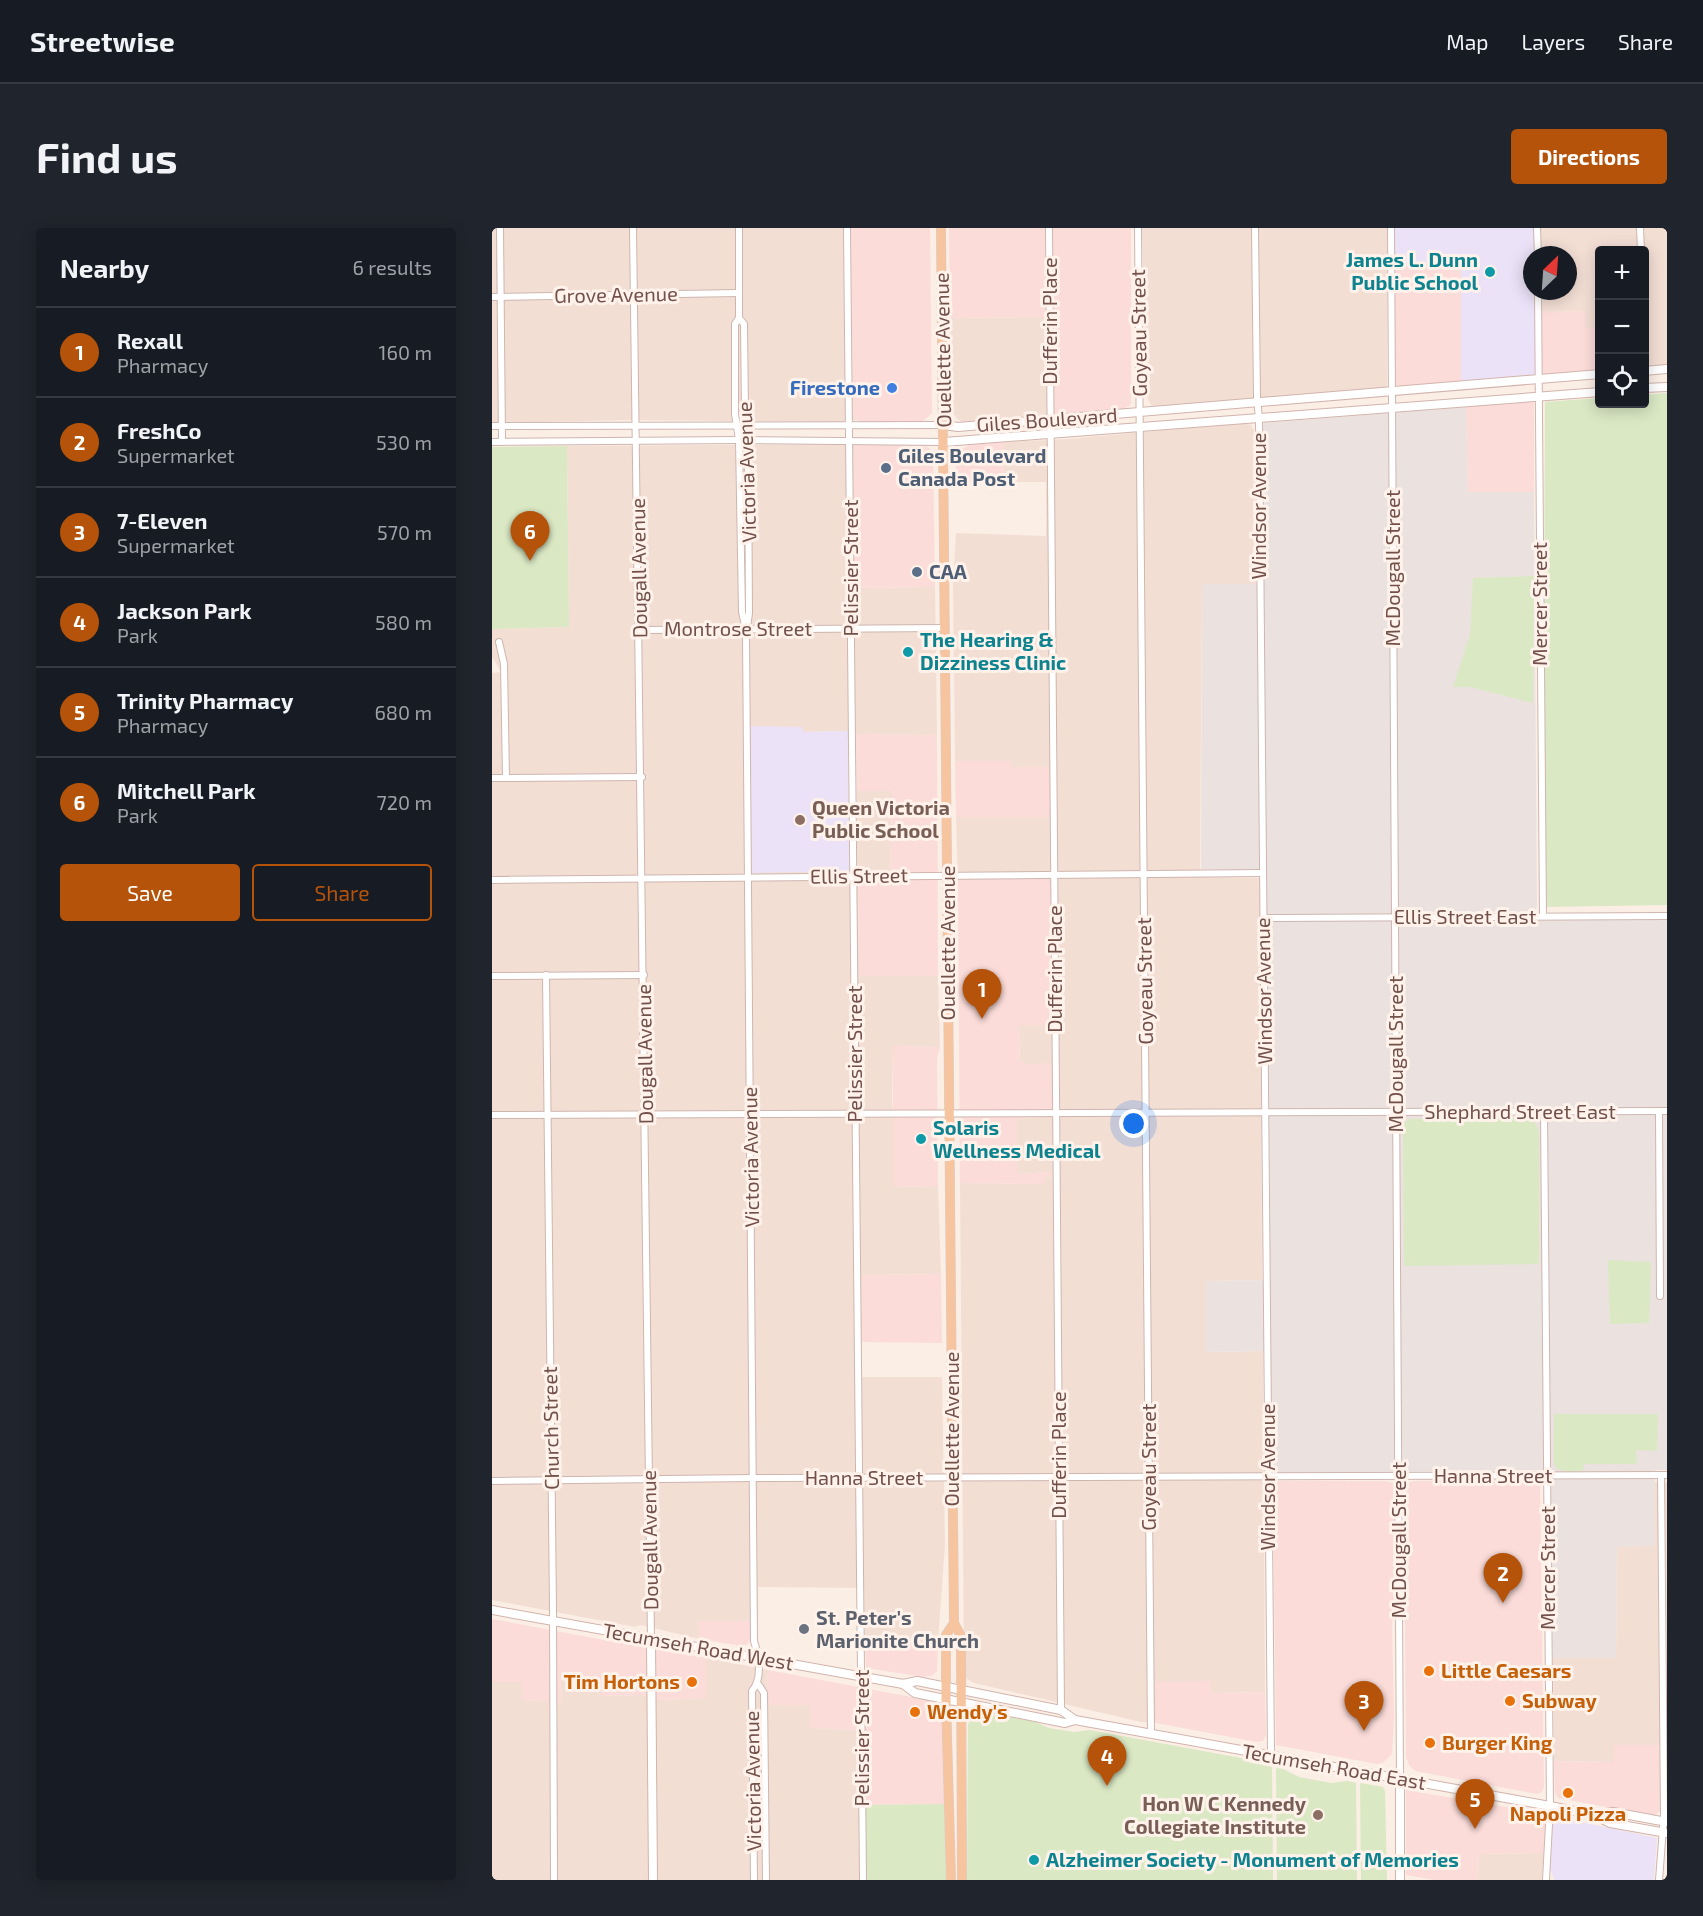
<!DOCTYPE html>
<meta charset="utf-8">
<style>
:root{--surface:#171b24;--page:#20242c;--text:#f1f3f6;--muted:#9ea1a6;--line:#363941;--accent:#b45309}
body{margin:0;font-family:"Exo 2",sans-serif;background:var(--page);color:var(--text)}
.controls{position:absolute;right:18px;top:18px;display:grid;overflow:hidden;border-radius:6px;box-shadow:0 3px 15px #0003}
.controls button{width:54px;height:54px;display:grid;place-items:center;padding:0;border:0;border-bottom:2px solid var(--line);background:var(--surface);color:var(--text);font:30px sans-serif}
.compass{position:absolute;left:1031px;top:18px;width:54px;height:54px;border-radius:50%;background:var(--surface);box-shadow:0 3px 15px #0003;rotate:25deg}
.you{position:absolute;left:642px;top:896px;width:21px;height:21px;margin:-15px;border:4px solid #fff;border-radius:50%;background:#1a73e8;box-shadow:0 0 0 9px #1a73e833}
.badge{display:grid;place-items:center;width:39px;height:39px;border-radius:50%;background:var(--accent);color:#fff;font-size:20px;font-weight:700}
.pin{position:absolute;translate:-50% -50px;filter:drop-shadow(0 2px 3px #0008)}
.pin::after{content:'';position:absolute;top:32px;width:21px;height:18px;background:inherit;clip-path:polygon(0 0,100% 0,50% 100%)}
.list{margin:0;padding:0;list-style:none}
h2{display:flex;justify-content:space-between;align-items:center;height:78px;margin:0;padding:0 24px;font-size:26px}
h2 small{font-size:20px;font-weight:400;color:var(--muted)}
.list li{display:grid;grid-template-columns:39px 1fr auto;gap:18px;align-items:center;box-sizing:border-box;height:90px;padding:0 24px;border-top:2px solid var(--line)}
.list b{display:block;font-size:22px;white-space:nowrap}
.list p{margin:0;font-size:20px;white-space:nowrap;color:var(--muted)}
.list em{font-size:20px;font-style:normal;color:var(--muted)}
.actions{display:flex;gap:12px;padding:18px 24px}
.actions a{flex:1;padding:14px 0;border:2px solid var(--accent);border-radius:6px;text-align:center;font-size:21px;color:var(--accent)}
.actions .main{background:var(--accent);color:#fff}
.icon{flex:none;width:33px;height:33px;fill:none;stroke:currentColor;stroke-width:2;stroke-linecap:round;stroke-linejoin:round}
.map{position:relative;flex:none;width:1175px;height:1652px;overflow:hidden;border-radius:6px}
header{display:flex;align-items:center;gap:36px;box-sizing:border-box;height:84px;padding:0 30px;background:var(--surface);border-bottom:2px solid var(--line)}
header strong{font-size:28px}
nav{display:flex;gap:33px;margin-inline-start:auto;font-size:21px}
.intro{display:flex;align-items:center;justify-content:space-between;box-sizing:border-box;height:144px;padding:0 36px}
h1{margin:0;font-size:42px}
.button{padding:15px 27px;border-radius:6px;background:var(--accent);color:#fff;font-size:21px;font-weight:700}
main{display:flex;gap:36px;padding:0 36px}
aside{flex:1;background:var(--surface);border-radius:6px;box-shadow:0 3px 15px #0003}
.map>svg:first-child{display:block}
</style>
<header>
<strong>Streetwise</strong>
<nav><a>Map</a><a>Layers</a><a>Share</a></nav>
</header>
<div class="intro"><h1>Find us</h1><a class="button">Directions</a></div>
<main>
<aside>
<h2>Nearby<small>6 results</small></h2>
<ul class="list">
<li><span class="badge">1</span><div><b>Rexall</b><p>Pharmacy</p></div><em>160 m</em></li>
<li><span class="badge">2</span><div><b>FreshCo</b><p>Supermarket</p></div><em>530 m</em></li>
<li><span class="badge">3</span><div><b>7-Eleven</b><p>Supermarket</p></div><em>570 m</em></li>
<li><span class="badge">4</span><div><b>Jackson Park</b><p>Park</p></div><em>580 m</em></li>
<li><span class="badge">5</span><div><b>Trinity Pharmacy</b><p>Pharmacy</p></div><em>680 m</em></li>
<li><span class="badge">6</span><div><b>Mitchell Park</b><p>Park</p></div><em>720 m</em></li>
</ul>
<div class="actions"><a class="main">Save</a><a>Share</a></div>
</aside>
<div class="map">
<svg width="1175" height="1652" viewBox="0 0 1175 1652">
<rect width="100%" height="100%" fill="#fbeee5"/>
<g fill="#f3ded4">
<path d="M0,0H359L361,185L364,192L346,194L138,192L0,195Z"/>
<path d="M650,0H895V157L894,160L665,179L659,177L655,169Z"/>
<path d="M1045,0H1175V141L1153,143L1152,22H1108L1107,100L1093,101V83L1046,84V63H1076V27H1046Z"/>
<path d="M553,89L556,187L471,194L465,191L460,183L458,90Z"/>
<path d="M750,195L759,197L762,203L764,356H710L708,649L768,650L770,1052L714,1053V1124L771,1123L773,1464L719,1465L665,1454L664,1495L649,1494L482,1455L475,1451L472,1443L468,955L553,956V949L559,950V944L525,946V890L556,889L533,836L528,833L527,797H559V656L551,650L475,649L466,654L464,589H557V539H519L518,533H463L461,353L464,305L554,308V254H512L511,214L576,211Z"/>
<path d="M362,216L363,360L443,359L445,507L364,506L356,503L310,504V500L259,498V644L365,643V563H400L398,655H366L367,748H446L448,819L401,818L400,868L404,959L446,958L449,1046L370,1047V1149H450L453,1317L446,1413L373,1414L372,1360L266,1359V1393H207V1411L149,1397L143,1399L0,1372V445L9,444L0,429V401L77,399L75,218Z"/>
<path d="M1163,1254H1175V1548L1168,1546V1518L1123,1534L1062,1533L1061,1430H1124L1125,1318H1163Z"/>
<path d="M214,1429L276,1442L274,1473L319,1477L318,1500L365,1502V1527H374V1652H0V1454H30V1472L70,1474L68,1444L108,1453L109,1468L151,1467L168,1472L214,1470Z"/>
<path d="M1052,1625L1050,1652H986L987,1626Z"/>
</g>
<g fill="#fbdcd9">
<path d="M359,0H438L440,185L430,194H370L364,192L361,185Z"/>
<path d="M457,0H639V175L637,178L632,181L556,187L553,89L458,90Z"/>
<path d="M899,35L969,36V157L900,164Z"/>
<path d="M1093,83L1094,100H1107V146L1047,151L1046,84Z"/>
<path d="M1039,173L1042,175V264H976L974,178Z"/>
<path d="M511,214L512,254L464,255V232L468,222L478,217Z"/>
<path d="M362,216L429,217L437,220L441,226L443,359L362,360Z"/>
<path d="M364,506L445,507L446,748H367L366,655L398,654L400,569L399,563H365Z"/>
<path d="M463,533H519V539H557V589H464Z"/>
<path d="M475,649L551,650L559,655V797H527L528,833H533L534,836L559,835L561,878L556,889L525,890V946L559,944L560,950L553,949V956L468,955L466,654Z"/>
<path d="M401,818L448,819L445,831L446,958L401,959Z"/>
<path d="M449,1046L450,1115L370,1114V1047Z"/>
<path d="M1036,1252L1045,1253L1048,1258L1052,1559L1050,1564L1045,1566L923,1543L917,1537L914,1529L912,1259L915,1255L922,1253Z"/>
<path d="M787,1253H893L901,1255L902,1259L903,1365L900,1397L902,1490L900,1526L891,1535L885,1536L784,1517L781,1261L782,1254Z"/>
<path d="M0,1391L182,1425L214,1429V1470L168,1472L151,1467L109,1468L108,1453L68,1444L70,1474L29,1472L30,1454H0Z"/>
<path d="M207,1393H258L259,1410L256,1416L250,1418L207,1411Z"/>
<path d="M446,1413L445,1443L441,1447L432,1449L374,1440L373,1414Z"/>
<path d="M276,1442L435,1472L450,1480L453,1576L373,1577V1528L365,1527V1502L317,1500L318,1477H274Z"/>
<path d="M718,1453L720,1465L773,1464L774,1507L771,1513L765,1514L664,1495V1454Z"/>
<path d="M1123,1517H1168V1583L1162,1588L1066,1570L1063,1565L1062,1533L1122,1534Z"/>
<path d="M914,1562L1054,1586L1052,1625L987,1626L986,1652H942L914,1647Z"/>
</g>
<path fill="#ebe2df" d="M974,179L976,264H1042L1045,678L1043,683L1038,684H909V695L913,694L1175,691V1242H1163V1318L1125,1319L1124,1430H1061L1059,1262L1062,1242L780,1245L778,1123L714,1124V1053L778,1052L777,892L775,875V643L709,641L710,356H772L768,205L772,195Z"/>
<g fill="#ebe2f7">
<path d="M899,0H1045L1046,27H1040V63H1046L1047,151L969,157V36L899,35Z"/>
<path d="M259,498L310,499L311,504L356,503L357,643L259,645Z"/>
<path d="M1061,1588L1165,1610L1162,1652H1062L1058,1640Z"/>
</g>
<g fill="#dae8c4">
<path d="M1175,165V677L1051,679L1053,174L1107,170L1108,176H1152L1153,167Z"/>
<path d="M75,218L77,399L0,401V219Z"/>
<path d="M1042,348L1041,475L978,459H961L978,407L981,350Z"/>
<path d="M1034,889L1042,893L1047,903V1036L912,1038L911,895L918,891Z"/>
<path d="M1116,1032L1159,1034L1157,1095L1118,1096Z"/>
<path d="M1062,1186H1166L1165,1223L1144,1222L1145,1236H1092L1091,1243C1081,1243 1068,1246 1062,1237Z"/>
<path d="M493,1485L541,1493L557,1500L582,1504L598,1502L754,1531L755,1534L780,1539L781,1652H475L476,1497C479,1489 485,1486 493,1485Z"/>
<path d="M784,1540L791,1541L807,1549L839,1555L855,1553L864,1555L865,1652H785Z"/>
<path d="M868,1555L891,1559L893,1563L895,1652H869Z"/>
<path d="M453,1576L454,1652H374L373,1577Z"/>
</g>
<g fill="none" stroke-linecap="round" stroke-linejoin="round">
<g stroke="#ceb6af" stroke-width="8">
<g id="street">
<path d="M8,0L10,214"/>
<path d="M141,0L159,1412"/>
<path d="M247,0V90L243,96V186L247,212L250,384L253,397"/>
<path d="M355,0L371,1652"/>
<path d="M557,0L569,1482"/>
<path d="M646,0L659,1506"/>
<path d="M763,0L765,169L767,191L779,1527"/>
<path d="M899,0L908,1551"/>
<path d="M1045,0L1046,27"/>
<path d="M1148,0L1149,22"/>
<path d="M1046,63L1051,688"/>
<path d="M0,69L247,65"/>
<path d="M247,90L252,96L253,186L256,225L257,385L254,407L262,1413C267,1429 271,1450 260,1463L262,1652"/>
<path d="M0,198L452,197"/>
<path d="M0,214L247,212L452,214"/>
<path d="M148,402L453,400"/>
<path d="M7,414L12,436L14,550"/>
<path d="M0,550L150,549"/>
<path d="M0,652L770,645"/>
<path d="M771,690L1175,688"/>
<path d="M54,747L61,1381L62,1652"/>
<path d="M0,748L152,747"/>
<path d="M1167,883L1168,1068"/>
<path d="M1052,884L1058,1578L1054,1652"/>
<path d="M0,887L1175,883"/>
<path d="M0,1253L261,1250L1175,1247"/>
<path d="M266,1456L272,1465L274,1652"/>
<path d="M1167,1652L1172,1587L1169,1247"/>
</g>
</g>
<g stroke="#d1b4ac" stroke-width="10">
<g id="secondary">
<path d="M1152,143L1175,141"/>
<path d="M1152,160L1175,159"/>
<path d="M452,197L466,199L1108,146"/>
<path d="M452,214L1108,164"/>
<path d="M0,1382L411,1456L425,1453L569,1482L583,1492L1058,1578L1102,1587L1118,1595L1175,1605"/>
<path d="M159,1412L161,1652"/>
<path d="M411,1456L423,1465L573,1495L583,1492"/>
<path d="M908,1551V1652"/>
<path d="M1102,1587L1121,1584L1175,1594"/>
</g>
</g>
<g stroke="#d8cecd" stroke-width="10">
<g id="primary">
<path d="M449,0L462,1395L469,1408L470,1652"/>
<path d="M459,1652L454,1471V1407L462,1395"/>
</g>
</g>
<use href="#street" stroke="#fff" stroke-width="6"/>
<use href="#secondary" stroke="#fff" stroke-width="8"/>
<use href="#primary" stroke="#f7c4a0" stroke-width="9"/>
</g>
<g fill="#0f9aa8" stroke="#fef2eb" stroke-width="2">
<circle cx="998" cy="44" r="6"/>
<circle cx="416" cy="424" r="6"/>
<circle cx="429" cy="911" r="6"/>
<circle cx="542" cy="1632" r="6"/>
</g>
<circle fill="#3f7fe0" stroke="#fef2eb" stroke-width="2" cx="400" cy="160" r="6"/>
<g fill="#5c6f8a" stroke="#fef2eb" stroke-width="2">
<circle cx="394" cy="240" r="6"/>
<circle cx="425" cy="344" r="6"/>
</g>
<g fill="#8d6e63" stroke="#fef2eb" stroke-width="2">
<circle cx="308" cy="592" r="6"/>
<circle cx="826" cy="1587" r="6"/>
</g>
<circle fill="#6b7280" stroke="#fef2eb" stroke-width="2" cx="312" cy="1401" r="6"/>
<g fill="#e8710a" stroke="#fef2eb" stroke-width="2">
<circle cx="937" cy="1443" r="6"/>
<circle cx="200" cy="1454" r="6"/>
<circle cx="1018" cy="1473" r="6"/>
<circle cx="423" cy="1484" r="6"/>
<circle cx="938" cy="1515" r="6"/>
<circle cx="1076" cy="1565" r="6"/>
</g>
<g text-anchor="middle" stroke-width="6" stroke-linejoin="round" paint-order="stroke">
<g font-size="20" font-weight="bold" fill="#0d838f" stroke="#fef2eb" text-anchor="start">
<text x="986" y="39" text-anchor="end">James L. Dunn<tspan x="986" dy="23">Public School</tspan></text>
<text x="428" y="419">The Hearing &amp;<tspan x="428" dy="23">Dizziness Clinic</tspan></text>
<text x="441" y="907">Solaris<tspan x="441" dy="23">Wellness Medical</tspan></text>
<text x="554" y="1639">Alzheimer Society - Monument of Memories</text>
</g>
<g font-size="20" fill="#73514b" stroke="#fef2eb">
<text transform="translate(124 67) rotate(-1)" y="7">Grove Avenue</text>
<text transform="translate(558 93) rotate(-90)" y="7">Dufferin Place</text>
<text transform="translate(647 105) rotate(-91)" y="7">Goyeau Street</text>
<text transform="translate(451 122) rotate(-91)" y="7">Ouellette Avenue</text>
<text transform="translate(555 192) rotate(-4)" y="7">Giles Boulevard</text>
<text transform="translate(255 244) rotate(-92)" y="7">Victoria Avenue</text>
<text transform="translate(767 278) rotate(-90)" y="7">Windsor Avenue</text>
<text transform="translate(147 340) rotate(-91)" y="7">Dougall Avenue</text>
<text transform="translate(359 340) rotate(-90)" y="7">Pelissier Street</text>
<text transform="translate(901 340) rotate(-90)" y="7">McDougall Street</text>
<text transform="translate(1048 376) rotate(-90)" y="7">Mercer Street</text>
<text x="246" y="408">Montrose Street</text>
<text transform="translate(367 648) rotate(-1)" y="7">Ellis Street</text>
<text x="973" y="696">Ellis Street East</text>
<text transform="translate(456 715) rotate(-90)" y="7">Ouellette Avenue</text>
<text transform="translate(563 741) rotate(-90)" y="7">Dufferin Place</text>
<text transform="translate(653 753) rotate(-91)" y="7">Goyeau Street</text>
<text transform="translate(772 763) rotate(-91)" y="7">Windsor Avenue</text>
<text transform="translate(153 826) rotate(-91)" y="7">Dougall Avenue</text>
<text transform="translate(363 826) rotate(-90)" y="7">Pelissier Street</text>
<text transform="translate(904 826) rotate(-90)" y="7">McDougall Street</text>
<text x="1028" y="891">Shephard Street East</text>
<text transform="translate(259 929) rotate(-91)" y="7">Victoria Avenue</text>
<text transform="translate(59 1200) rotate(-91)" y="7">Church Street</text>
<text transform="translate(460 1201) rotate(-90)" y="7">Ouellette Avenue</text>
<text transform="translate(567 1227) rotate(-90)" y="7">Dufferin Place</text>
<text transform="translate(657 1239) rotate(-90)" y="7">Goyeau Street</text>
<text x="1001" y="1255">Hanna Street</text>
<text transform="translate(776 1249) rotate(-90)" y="7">Windsor Avenue</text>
<text x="372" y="1257">Hanna Street</text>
<text transform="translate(158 1312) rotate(-91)" y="7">Dougall Avenue</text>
<text transform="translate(907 1312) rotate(-90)" y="7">McDougall Street</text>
<text transform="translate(1056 1340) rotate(-90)" y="7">Mercer Street</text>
<text transform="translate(206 1419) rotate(10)" y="7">Tecumseh Road West</text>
<text transform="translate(370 1510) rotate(-90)" y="7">Pelissier Street</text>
<text transform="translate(842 1539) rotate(10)" y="7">Tecumseh Road East</text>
<text transform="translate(261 1553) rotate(-91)" y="7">Victoria Avenue</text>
</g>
<g font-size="20" font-weight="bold" fill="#366cbe" stroke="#fef2eb" text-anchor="end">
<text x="388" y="167">Firestone</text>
</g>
<g font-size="20" font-weight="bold" fill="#4e5e75" stroke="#fef2eb" text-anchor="start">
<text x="406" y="235">Giles Boulevard<tspan x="406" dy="23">Canada Post</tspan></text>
<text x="437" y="351">CAA</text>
</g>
<g font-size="20" font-weight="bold" fill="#785e54" stroke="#fef2eb" text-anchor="start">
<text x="320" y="587">Queen Victoria<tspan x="320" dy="23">Public School</tspan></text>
<text x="814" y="1583" text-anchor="end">Hon W C Kennedy<tspan x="814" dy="23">Collegiate Institute</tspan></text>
</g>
<g font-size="20" font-weight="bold" fill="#5b616d" stroke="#fef2eb" text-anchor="start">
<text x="324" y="1397">St. Peter's<tspan x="324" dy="23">Marionite Church</tspan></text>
</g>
<g font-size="20" font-weight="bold" fill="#c56008" stroke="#fef2eb" text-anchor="start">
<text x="949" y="1450">Little Caesars</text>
<text x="188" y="1461" text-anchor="end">Tim Hortons</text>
<text x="1030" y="1480">Subway</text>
<text x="435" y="1491">Wendy's</text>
<text x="950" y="1522">Burger King</text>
<text x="1076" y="1593" text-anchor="middle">Napoli Pizza</text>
</g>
</g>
</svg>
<div class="controls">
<button>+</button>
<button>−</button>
<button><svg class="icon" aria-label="locate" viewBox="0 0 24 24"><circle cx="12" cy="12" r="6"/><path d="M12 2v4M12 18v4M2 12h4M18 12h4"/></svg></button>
</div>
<svg class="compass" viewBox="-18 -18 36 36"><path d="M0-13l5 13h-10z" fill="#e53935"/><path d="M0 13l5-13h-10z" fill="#9ea1a6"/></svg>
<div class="you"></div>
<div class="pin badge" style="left:490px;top:791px">1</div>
<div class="pin badge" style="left:1011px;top:1375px">2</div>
<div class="pin badge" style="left:872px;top:1503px">3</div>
<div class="pin badge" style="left:615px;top:1558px">4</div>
<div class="pin badge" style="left:983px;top:1601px">5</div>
<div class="pin badge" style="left:38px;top:333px">6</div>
</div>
</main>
